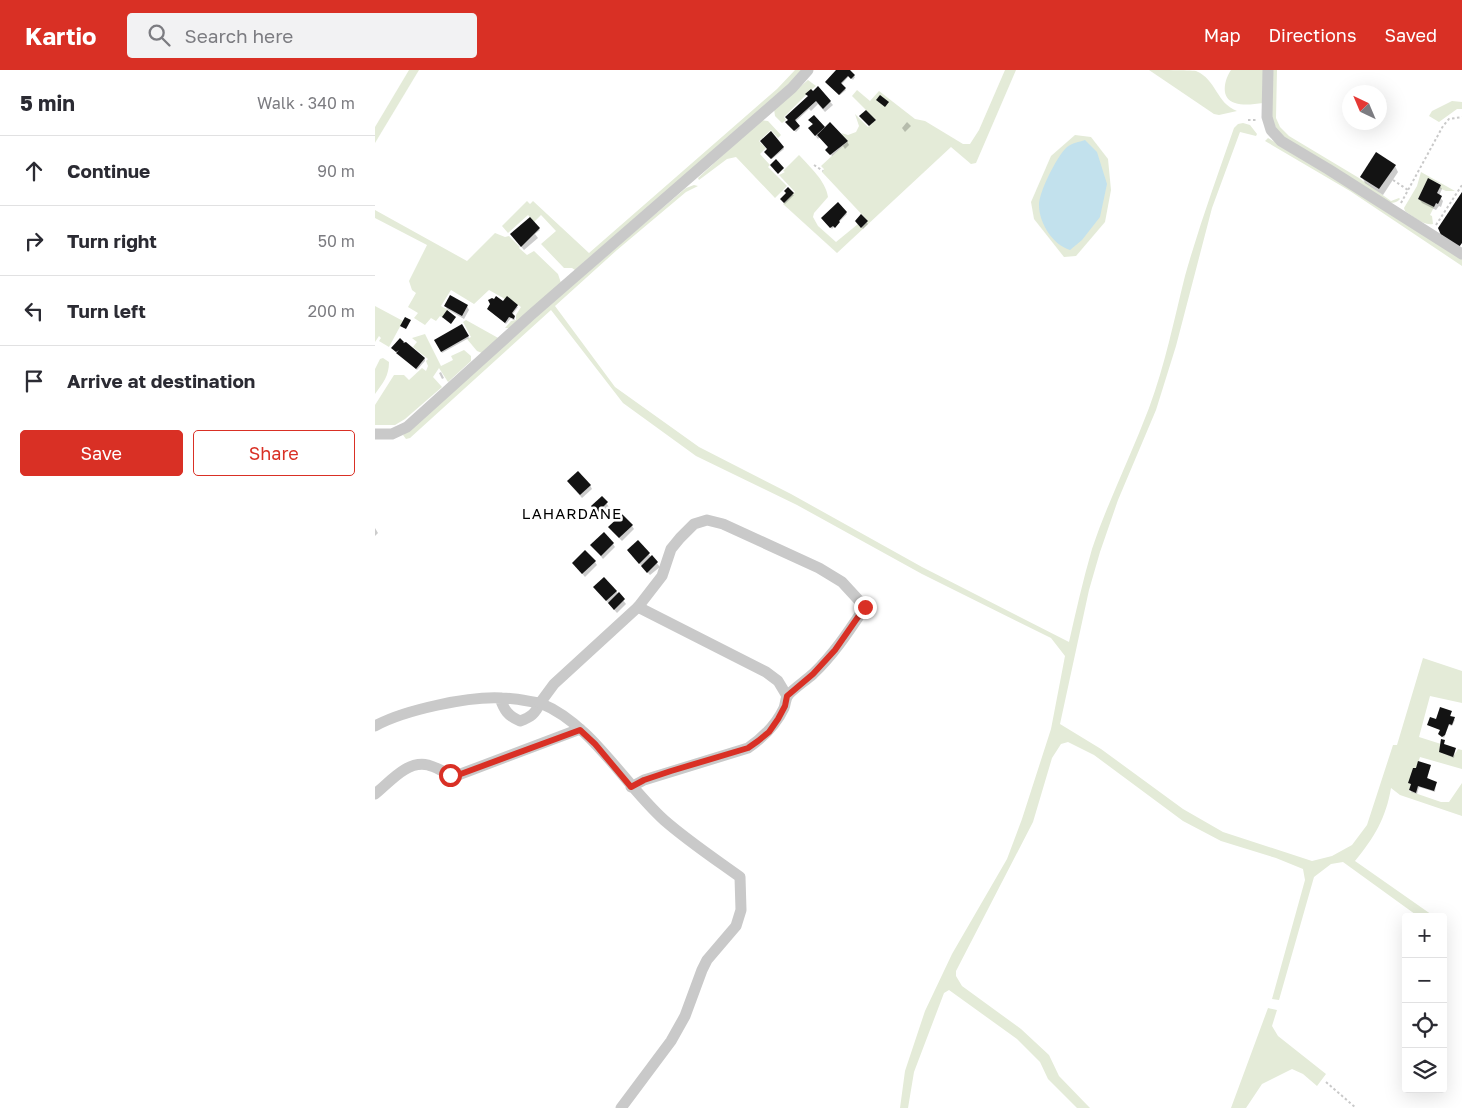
<!DOCTYPE html>
<meta charset="utf-8">
<style>
:root{--surface:#fff;--page:#f2f2f3;--text:#2b2b33;--muted:#7c7c81;--line:#e1e1e2;--accent:#d93025}
body{margin:0;font-family:"Golos Text",sans-serif;background:var(--page);color:var(--text)}
.controls{position:absolute;right:15px;bottom:15px;display:grid;overflow:hidden;border-radius:5px;box-shadow:0 5px 20px #0002}
.controls button{width:45px;height:45px;display:grid;place-items:center;padding:0;border:0;border-bottom:1px solid var(--line);background:var(--surface);color:var(--text);font:25px sans-serif}
.compass{position:absolute;left:967px;top:15px;width:45px;height:45px;border-radius:50%;background:var(--surface);box-shadow:0 5px 20px #0002;rotate:316deg}
.stop{position:absolute;width:15px;height:15px;margin:-11px;border:4px solid #d93025;border-radius:50%;background:#fff}
.stop.end{background:#d93025;border-color:#fff;box-shadow:0 1px 5px #0008}
.list{margin:0;padding:0;list-style:none}
h2{display:flex;justify-content:space-between;align-items:center;height:65px;margin:0;padding:0 20px;font-size:21px}
h2 small{font-size:16px;font-weight:400;color:var(--muted)}
.list li{display:grid;grid-template-columns:32px 1fr auto;gap:15px;align-items:center;box-sizing:border-box;height:70px;padding:0 20px;border-top:1px solid var(--line)}
.list b{display:block;font-size:19px;white-space:nowrap}
.list em{font-size:16px;font-style:normal;color:var(--muted)}
.actions{display:flex;gap:10px;padding:15px 20px}
.actions a{flex:1;padding:11px 0;border:1px solid var(--accent);border-radius:5px;text-align:center;font-size:18px;color:var(--accent)}
.actions .main{background:var(--accent);color:#fff}
.icon{flex:none;width:28px;height:28px;fill:none;stroke:currentColor;stroke-width:2;stroke-linecap:round;stroke-linejoin:round}
.map{position:relative;flex:none;width:1087px;height:1038px;overflow:hidden}
header{display:flex;align-items:center;gap:30px;box-sizing:border-box;height:70px;padding:0 25px;background:var(--accent);color:#fff}
header strong{font-size:24px}
nav{display:flex;gap:28px;margin-inline-start:auto;font-size:18px}
.search{width:350px;height:45px;background:var(--page);display:flex;align-items:center;gap:12px;box-sizing:border-box;padding:0 18px;border-radius:5px;color:var(--muted);font-size:19px}
main{display:flex}
aside{flex:1;background:var(--surface)}
.map>svg:first-child{display:block}
</style>
<header>
<strong>Kartio</strong>
<div class="search"><svg class="icon" aria-label="search" viewBox="0 0 24 24"><circle cx="10" cy="10" r="6"/><path d="M15 15l6 6"/></svg>Search here</div>
<nav><a>Map</a><a>Directions</a><a>Saved</a></nav>
</header>
<main>
<aside>
<h2>5 min<small>Walk · 340 m</small></h2>
<ul class="list">
<li><svg class="icon" aria-label="ahead" viewBox="0 0 24 24"><path d="M12 20V5M6 11l6-6 6 6"/></svg><div><b>Continue</b></div><em>90 m</em></li>
<li><svg class="icon" aria-label="right" viewBox="0 0 24 24"><path d="M7 20v-9h11M14 6l5 5-5 5"/></svg><div><b>Turn right</b></div><em>50 m</em></li>
<li><svg class="icon" aria-label="left" viewBox="0 0 24 24"><path d="M17 20v-9H6M10 6l-5 5 5 5"/></svg><div><b>Turn left</b></div><em>200 m</em></li>
<li><svg class="icon" aria-label="arrive" viewBox="0 0 24 24"><path d="M6 21V4h12l-3 4 3 4H6"/></svg><div><b>Arrive at destination</b></div></li>
</ul>
<div class="actions"><a class="main">Save</a><a>Share</a></div>
</aside>
<div class="map">
<svg width="1087" height="1038" viewBox="0 0 1087 1038">
<rect width="100%" height="100%" fill="#fff"/>
<g fill="#e4ebd8">
<path d="M34,0H44L0,73V57Z"/>
<path d="M420,0H428L423,7L200,200L197,198H189L166,174L181,161L166,145L159,152L153,145L133,163L127,156L152,131L155,134L158,131L214,183L402,19Z"/>
<path d="M630,0H641L601,93L596,94L576,77L462,183L408,134L420,122L404,105L410,102L408,101L424,85C434,96 451,111 453,127L439,143L438,147L443,156L461,172L483,154L487,158L493,151L447,102L449,99L446,96L473,71L466,63L473,65L481,62L484,56L480,44L493,57L501,50L477,26L482,20L495,31L504,21L540,49L550,51L588,74H595L604,60Z"/>
<path d="M774,0C783,0 814,0 821,1C842,10 841,33 862,41L844,45L839,44Z"/>
<path d="M856,0H891L888,33C879,34 869,36 860,33C845,29 849,10 856,0Z"/>
<path d="M897,0H902L901,48L905,57L914,66L984,108L1016,131L1024,128L1025,129C1022,133 1017,133 1012,133L905,66L897,50Z"/>
<path d="M433,10L441,16L431,24V25L409,47L411,50L407,53L400,46L399,39Z"/>
<path d="M1077,31L1087,32V39H1082L1064,52L1054,46L1057,41Z"/>
<path d="M386,50L393,51L406,65L403,68L396,60L384,71L391,78L385,84L395,95L393,97L412,116L400,128L361,87L352,89L324,110L323,108Z"/>
<path d="M868,53L875,55L882,64L881,66L865,62L837,138L801,276L781,340L743,430L725,482L714,520L685,654L726,679L808,739L848,762L937,791L957,786L977,775L992,755L1018,675H1022L1048,588L1087,601V633L1055,626L1044,667L1066,674L1064,682L1078,687L1083,679L1087,680V699L1045,687L1041,698H1038L1034,713L1036,714L1034,721L1066,732H1074L1087,713V746L1025,725L1016,718C1011,748 999,768 980,791L1060,847H1044L968,792L956,794L939,807L904,930L897,929L930,810L928,799L901,788L846,771L808,751L719,685L693,672L686,674L677,688L658,752L581,901V906L587,916L646,959L674,985L684,1006L715,1038H702L673,1009L665,992L642,969L574,920L569,923L539,1002L533,1038H525L530,1001L550,941L577,884L632,789L647,749L676,659L690,586L676,568L547,504L422,435L321,386L248,333L176,240L35,368L31,369L28,365L175,233L311,118L319,115L323,116L311,122L242,180L180,236L240,317L324,377L416,424L547,497L694,572C701,541 708,510 717,479C733,431 756,386 774,338C790,295 799,250 810,206C824,156 842,107 859,58L863,54Z"/>
<path d="M700,65L716,67L733,89L736,120L730,152L701,186L689,187L659,149L656,132L676,86Z"/>
<path d="M893,68L979,118L1087,189V196L975,121L890,71Z"/>
<path d="M1046,102L1080,121H1071L1064,118L1066,114L1053,109L1043,129L1059,137L1055,145L1057,146L1058,154C1048,156 1038,146 1030,141L1029,138L1042,116Z"/>
<path d="M0,140L92,191L120,163L130,167L134,166L145,177L144,178L152,185L159,181L183,204L186,213L137,258H130L136,251L141,250V245L146,237L132,227L130,229L114,220L99,234L76,220L66,236L73,240L68,248L65,246L61,251L56,248L50,255L39,248L43,243L33,237L41,223L37,220L34,211L52,175L0,148Z"/>
<path d="M0,236L28,251L14,277L4,271L6,268L4,266L0,272Z"/>
<path d="M91,250L125,269L107,283L102,281L92,269L96,267L88,252Z"/>
<path d="M50,264L66,296L78,290L76,286L89,280L96,286V291L73,312L64,298L58,307L67,317L30,349L20,355H0V335L19,305H29L34,310L47,298L51,301L53,296L51,291L53,289L38,277L42,272L37,268Z"/>
<path d="M8,288L14,292C14,306 8,313 0,324V299L5,289Z"/>
<path d="M893,938L902,940L897,956L903,966L951,1004L942,1016L928,1004L917,999L887,1014L871,1038H856Z"/>
</g>
<path fill="#c2e1ed" d="M710,70L722,82L732,114L725,147L707,170L695,180C678,175 664,153 664,135C664,122 682,86 692,77C697,73 704,72 710,70Z"/>
<g fill="#0003">
<path d="M463,0H473L480,7L478,10L474,6L466,15L471,20L465,25L451,13Z"/>
<path d="M443,18L458,35L450,42L443,34L436,41L434,39L420,52L425,58L421,62L412,54Z"/>
<path d="M435,50L472,71L474,75L470,79L468,76L457,86L453,81L454,77L445,67L443,69L437,62L438,55Z"/>
<path d="M532,52L536,56L530,62L527,58Z"/>
<path d="M408,77L409,79L397,89L392,83Z"/>
<path d="M1020,96L1023,102L1008,125L990,113L987,107Z"/>
<path d="M1065,116L1067,119L1064,126L1068,131L1066,137L1064,136L1061,140L1047,133L1044,129Z"/>
<path d="M412,124L419,125L410,134L407,131Z"/>
<path d="M463,134L472,144L457,159L448,150Z"/>
<path d="M486,146L493,154L488,159L482,152Z"/>
<path d="M164,159L165,160L160,164L163,168L149,180L139,168Z"/>
<path d="M128,233L143,237L137,245L140,250H138L136,248L131,254L114,240Z"/>
<path d="M70,236H92L94,240L89,249L72,239Z"/>
<path d="M87,255L94,268L67,283L60,271Z"/>
<path d="M25,270L50,289V291L42,300L19,280Z"/>
<path d="M66,302L69,308L67,309L64,303Z"/>
<path d="M193,412L215,415L217,419L207,428Z"/>
<path d="M227,427L234,437L225,446L220,440Z"/>
<path d="M257,456L259,459L247,471L237,461Z"/>
<path d="M0,458L3,463L0,466Z"/>
<path d="M263,472L285,497L275,505L253,481Z"/>
<path d="M238,474L240,477L228,489L217,475Z"/>
<path d="M220,492L222,495L210,507L198,493Z"/>
<path d="M220,518L241,521L251,534L242,543Z"/>
<path d="M1076,642V647L1080,650L1077,656L1074,655L1069,668L1066,665V660L1054,655Z"/>
<path d="M1080,679L1079,688L1065,682Z"/>
<path d="M1055,696L1052,710L1061,713L1060,722L1044,717L1042,724L1036,722L1037,715L1035,713Z"/>
</g>
<g fill="#131313">
<path d="M461,0H475L480,5L476,9L473,6L466,13L471,18L464,25L450,12Z"/>
<path d="M443,16L456,31L448,39L441,31L420,50L425,56L419,61L410,52L413,50L410,47L433,26L430,24L436,19L438,21Z"/>
<path d="M505,25L514,32L510,37L501,30Z"/>
<path d="M491,40L501,50L494,56L484,46Z"/>
<path d="M439,45L450,57L440,66L433,58L438,54L433,50Z"/>
<path d="M455,52L473,71L455,85L450,80L453,77L442,65Z"/>
<path d="M396,61L409,77L396,89L389,82L392,79L385,71Z"/>
<path d="M1001,82L1021,95L1004,119L985,107Z"/>
<path d="M401,89L409,98L403,104L395,95Z"/>
<path d="M1053,108L1066,115L1062,123L1067,126L1063,134L1061,133L1059,137L1043,129Z"/>
<path d="M413,117L419,123L409,133L405,129L411,123L409,121Z"/>
<path d="M1087,122V173L1084,177L1066,165L1063,158Z"/>
<path d="M463,132L472,142L464,151L465,152L460,158L458,156L455,158L446,148Z"/>
<path d="M486,144L493,151L486,158L480,151Z"/>
<path d="M155,147L165,158L146,177L135,164Z"/>
<path d="M75,225L93,235L87,246L69,236Z"/>
<path d="M121,226L128,231L132,226L143,235L137,243L140,246L139,249L134,247L130,253L112,239L115,234L113,230L117,228L119,229Z"/>
<path d="M72,240L81,247L76,254L67,247Z"/>
<path d="M30,247L36,250L31,259L25,256Z"/>
<path d="M87,254L94,266L66,282L59,270Z"/>
<path d="M25,268L29,272L28,273L31,272L50,288L41,299L21,283L24,280L21,282L16,278Z"/>
<path d="M203,401L216,415L205,425L192,411Z"/>
<path d="M227,426L233,432L222,443L216,436Z"/>
<path d="M247,444L258,455L244,468L233,457Z"/>
<path d="M229,462L239,473L226,486L215,475Z"/>
<path d="M263,470L275,483L264,494L252,480Z"/>
<path d="M210,480L221,491L207,504L197,493Z"/>
<path d="M277,485L283,492L272,503L266,496Z"/>
<path d="M229,507L242,521L231,531L218,517Z"/>
<path d="M244,522L250,529L239,540L233,533Z"/>
<path d="M1065,637L1077,641L1075,646L1080,647L1077,655L1074,654L1070,665L1067,667L1063,664L1065,660L1052,655L1055,647L1061,649Z"/>
<path d="M1066,669L1070,670L1069,674L1081,678L1078,687L1064,682Z"/>
<path d="M1043,691L1056,695L1052,708L1062,712L1059,721L1043,716L1041,723L1034,720L1036,714L1033,713L1038,698H1041Z"/>
</g>
<g fill="none" stroke-linecap="round" stroke-linejoin="round">
<g stroke="#c9c9c9" stroke-width="2" stroke-dasharray="2.5 2.5" stroke-linecap="butt">
<path d="M873,50H881"/>
<path d="M439,95L448,101"/>
<path d="M1018,110L1033,120"/>
<path d="M1026,133L1068,56L1074,49L1087,47"/>
<path d="M1061,155L1087,115"/>
<path d="M951,1012L981,1038"/>
</g>
<g stroke="#c9c9c9" stroke-width="11">
<path d="M893,0L892,47L896,60L906,71L953,99L1087,184"/>
<path d="M0,364H17L32,357L156,245L417,18L433,0"/>
<path d="M263,537L391,602L403,611L412,626"/>
<path d="M0,656C29,640 94,626 127,628C139,628 152,631 165,633C160,644 156,647 145,651C133,646 129,640 125,628"/>
<path d="M0,724C15,712 32,690 53,695C64,698 72,705 83,705L205,659"/>
<path d="M246,1038L296,971L310,946L327,900L332,890L361,856L366,840L365,807C340,789 313,771 289,750C248,713 217,654 165,633L179,614L263,537L287,506L296,479L305,468L319,454L332,450L348,454L444,498L467,512L490,537C474,561 459,584 438,604C430,611 421,617 414,624C410,628 411,633 409,638C401,655 389,667 373,678L269,710L256,717"/>
</g>
</g>
<g fill="none" stroke-linecap="round" stroke-linejoin="round">
<path stroke="#d93025" stroke-width="6" d="M75,705H83L205,660L220,674L256,717L269,710L296,701L373,678L383,671L394,662L403,649L410,636L412,626L438,604L460,580L490,537"/>
</g>
<g text-anchor="middle" stroke-width="5" stroke-linejoin="round" paint-order="stroke">
<g font-size="15" letter-spacing="1" fill="#000" stroke="#fff">
<text x="197" y="449">LAHARDANE</text>
</g>
</g>
</svg>
<div class="controls">
<button>+</button>
<button>−</button>
<button><svg class="icon" aria-label="locate" viewBox="0 0 24 24"><circle cx="12" cy="12" r="6"/><path d="M12 2v4M12 18v4M2 12h4M18 12h4"/></svg></button>
<button><svg class="icon" aria-label="layers" viewBox="0 0 24 24"><path d="M12 4l9 5-9 5-9-5zM3 14l9 5 9-5"/></svg></button>
</div>
<svg class="compass" viewBox="-18 -18 36 36"><path d="M0-13l5 13h-10z" fill="#e53935"/><path d="M0 13l5-13h-10z" fill="#7c7c81"/></svg>
<div class="stop" style="left:75px;top:705px"></div>
<div class="stop end" style="left:490px;top:537px"></div>
</div>
</main>
